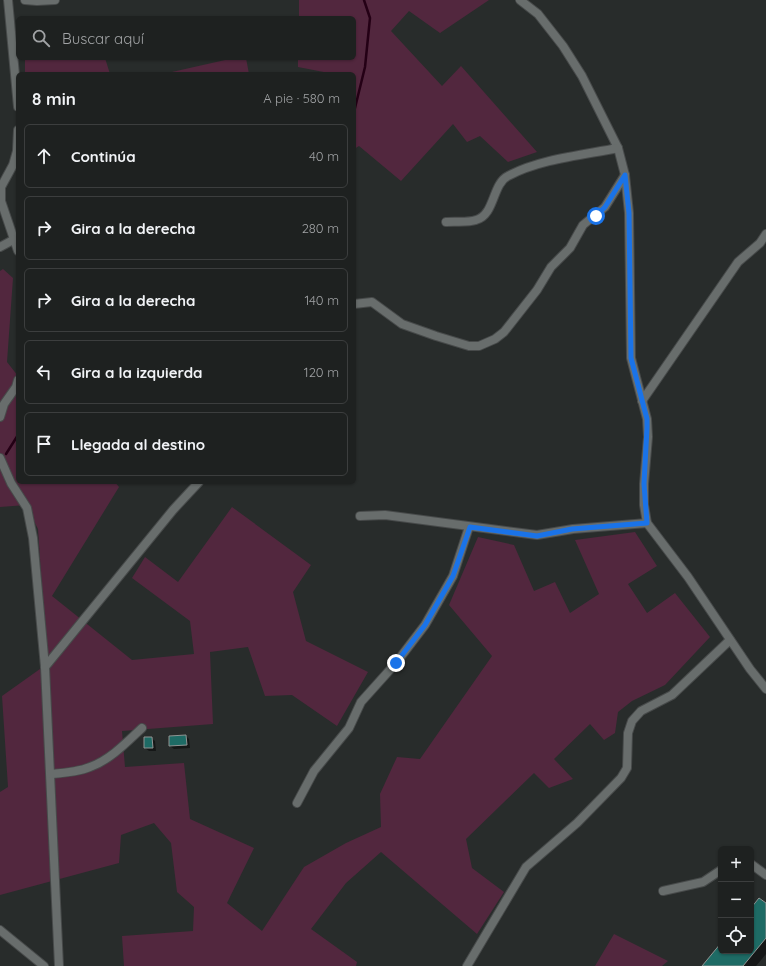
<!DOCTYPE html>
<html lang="es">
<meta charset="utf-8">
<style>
:root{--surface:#1e2120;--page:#2b2e2d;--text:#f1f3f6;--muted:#a1a3a5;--line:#3c3e3e}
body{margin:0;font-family:Quicksand,sans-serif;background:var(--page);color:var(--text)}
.controls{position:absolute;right:12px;bottom:12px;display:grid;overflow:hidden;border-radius:6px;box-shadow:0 1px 3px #0004}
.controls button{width:36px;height:36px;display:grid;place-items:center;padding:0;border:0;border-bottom:1px solid var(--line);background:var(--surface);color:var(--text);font:20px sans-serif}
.stop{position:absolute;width:12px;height:12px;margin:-9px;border:3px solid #1a73e8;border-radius:50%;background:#fff}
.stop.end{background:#1a73e8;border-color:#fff;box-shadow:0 1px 4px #0008}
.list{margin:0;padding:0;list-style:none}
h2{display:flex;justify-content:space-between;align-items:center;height:52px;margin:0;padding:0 16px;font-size:17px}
h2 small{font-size:13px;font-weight:400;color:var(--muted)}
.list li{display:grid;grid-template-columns:26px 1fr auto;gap:12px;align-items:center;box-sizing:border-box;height:64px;margin:0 8px 8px;padding:0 8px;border:1px solid var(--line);border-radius:6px}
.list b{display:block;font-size:15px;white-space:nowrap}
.list em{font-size:13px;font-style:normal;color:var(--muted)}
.icon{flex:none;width:22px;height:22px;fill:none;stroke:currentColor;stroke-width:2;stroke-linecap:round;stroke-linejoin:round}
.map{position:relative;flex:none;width:766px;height:966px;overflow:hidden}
.search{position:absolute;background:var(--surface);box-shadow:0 1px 3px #0004;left:16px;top:16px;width:340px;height:44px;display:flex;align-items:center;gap:10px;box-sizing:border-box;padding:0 14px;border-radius:6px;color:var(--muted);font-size:15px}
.panel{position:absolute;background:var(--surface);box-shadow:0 1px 3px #0004;left:16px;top:72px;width:340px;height:412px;border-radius:6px}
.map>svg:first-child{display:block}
</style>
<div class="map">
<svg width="766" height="966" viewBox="0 0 766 966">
<rect width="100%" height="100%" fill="#282c2b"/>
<g fill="#52273e">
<path d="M299,0H489L440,33L409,11L391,31L442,86L461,66L537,152L508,162L480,136L467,142L453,124L401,181L359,146L354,149V74H334L298,67V58H354V18H299Z"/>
<path d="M25,58H105L110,74H25Z"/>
<path d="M234,58H246L249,74H163Z"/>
<path d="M3,269L13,278L7,362L18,376V482H115L119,487L52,596L132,660L194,654L190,621L132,578L145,557L178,582L232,507L311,565L293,592L306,641L368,672L337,726L292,695L265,696L248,647L210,652L213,724L122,731L125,767L184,763L190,819L254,848L227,903L262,931L304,867L346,843L381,827L380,794L397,757L420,759L492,656L449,605L478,537L514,545L534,591L555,582L570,613L599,594L575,540L635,532L657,566L628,584L647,613L675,593L710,637L665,685L632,701L618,712L615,733L604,740L590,724L554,759L573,779L549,788L534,773L466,839L472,868L504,892L477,934L381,852L346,883L311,929L357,962L356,966H124L122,936L193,931L194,907L177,892L171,843L154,823L121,835L119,863L0,895V792L8,787L2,696L47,664L38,529L26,505L0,507V271Z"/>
<path d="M614,934L668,961L662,966H595Z"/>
</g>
<g fill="#0007">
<path d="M186,736L189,739L190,748L174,749L170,746Z"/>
<path d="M151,738L155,741L156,751H149L145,748Z"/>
<path d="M766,904V954L756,966H703L721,945V951H751V909Z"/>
</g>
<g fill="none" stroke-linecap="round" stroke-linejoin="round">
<g stroke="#240015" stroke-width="2.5">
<path d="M354,112L365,67L370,18L364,0"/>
<path d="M6,454L18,435"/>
</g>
</g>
<g fill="#1e6b65" stroke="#909493">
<path d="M186,735L187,745L169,746V736Z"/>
<path d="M144,737H152L153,748H144Z"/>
<path d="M759,898L766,903V938L743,966H702L721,943V951H751V908Z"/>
</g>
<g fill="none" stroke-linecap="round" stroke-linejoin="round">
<g stroke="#474a4a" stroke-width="10">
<g id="street">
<path d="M8,0L18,107"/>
<path d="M25,0L37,1L55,0"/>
<path d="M520,0L538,14L563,46L582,76L618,148L625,175L629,213L631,358L647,419L648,437L644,484V505L647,523L688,577L750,669L766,689"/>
<path d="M18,130L17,151L13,165L1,187V201L18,251"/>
<path d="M446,222C455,221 467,223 476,220C495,215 492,184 508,176C540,159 583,155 618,148"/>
<path d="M0,247L13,240"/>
<path d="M354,304L372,302L402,324L436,336L469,346H479L495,339L504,332L537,290L551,267L570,248L583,225L605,207L625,175"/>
<path d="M642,401L738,262L760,243L766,234"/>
<path d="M0,417L4,404L16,387L18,380"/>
<path d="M0,458L11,483L27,508L33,538L45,667L59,966"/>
<path d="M360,516L385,515L537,535L573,529L647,523"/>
<path d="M45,667L173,510L199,482"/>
<path d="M51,774C64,773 78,772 90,767C110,760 127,742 142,728"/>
<path d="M297,803L314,771L349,728L361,702L396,663L425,625L453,576L469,527"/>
<path d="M751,864L766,875"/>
<path d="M663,891L703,882L721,870"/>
<path d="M0,930L44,966"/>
<path d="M467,966L526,867L577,823L621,778L627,768L628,733L632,721L641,711L672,695L730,640"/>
</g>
</g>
<use href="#street" stroke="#686d6c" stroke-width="8"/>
</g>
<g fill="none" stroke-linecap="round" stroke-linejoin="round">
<path stroke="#1a73e8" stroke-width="5" d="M396,663L425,625L453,576L470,527L537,536L572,529L647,523L644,484L647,428V419L631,358L629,213L625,175L605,207L596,216"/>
</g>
</svg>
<div class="controls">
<button>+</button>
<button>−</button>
<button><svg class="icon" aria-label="locate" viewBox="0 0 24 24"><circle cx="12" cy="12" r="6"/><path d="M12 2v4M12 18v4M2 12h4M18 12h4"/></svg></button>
</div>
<div class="stop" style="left:596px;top:216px"></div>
<div class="stop end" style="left:396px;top:663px"></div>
<div class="search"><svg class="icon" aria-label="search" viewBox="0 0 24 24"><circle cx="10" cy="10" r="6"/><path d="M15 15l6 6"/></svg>Buscar aquí</div>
<section class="panel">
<h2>8 min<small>A pie · 580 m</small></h2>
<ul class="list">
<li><svg class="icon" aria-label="ahead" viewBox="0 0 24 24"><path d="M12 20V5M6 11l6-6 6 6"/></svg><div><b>Continúa</b></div><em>40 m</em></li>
<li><svg class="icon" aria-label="right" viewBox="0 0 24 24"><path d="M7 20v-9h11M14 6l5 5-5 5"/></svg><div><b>Gira a la derecha</b></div><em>280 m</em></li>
<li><svg class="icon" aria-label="right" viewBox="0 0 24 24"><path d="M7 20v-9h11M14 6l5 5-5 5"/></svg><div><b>Gira a la derecha</b></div><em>140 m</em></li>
<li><svg class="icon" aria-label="left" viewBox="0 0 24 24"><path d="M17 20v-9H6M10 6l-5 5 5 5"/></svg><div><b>Gira a la izquierda</b></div><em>120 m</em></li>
<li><svg class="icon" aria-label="arrive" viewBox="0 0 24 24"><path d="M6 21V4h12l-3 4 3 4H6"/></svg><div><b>Llegada al destino</b></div></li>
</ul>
</section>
</div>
